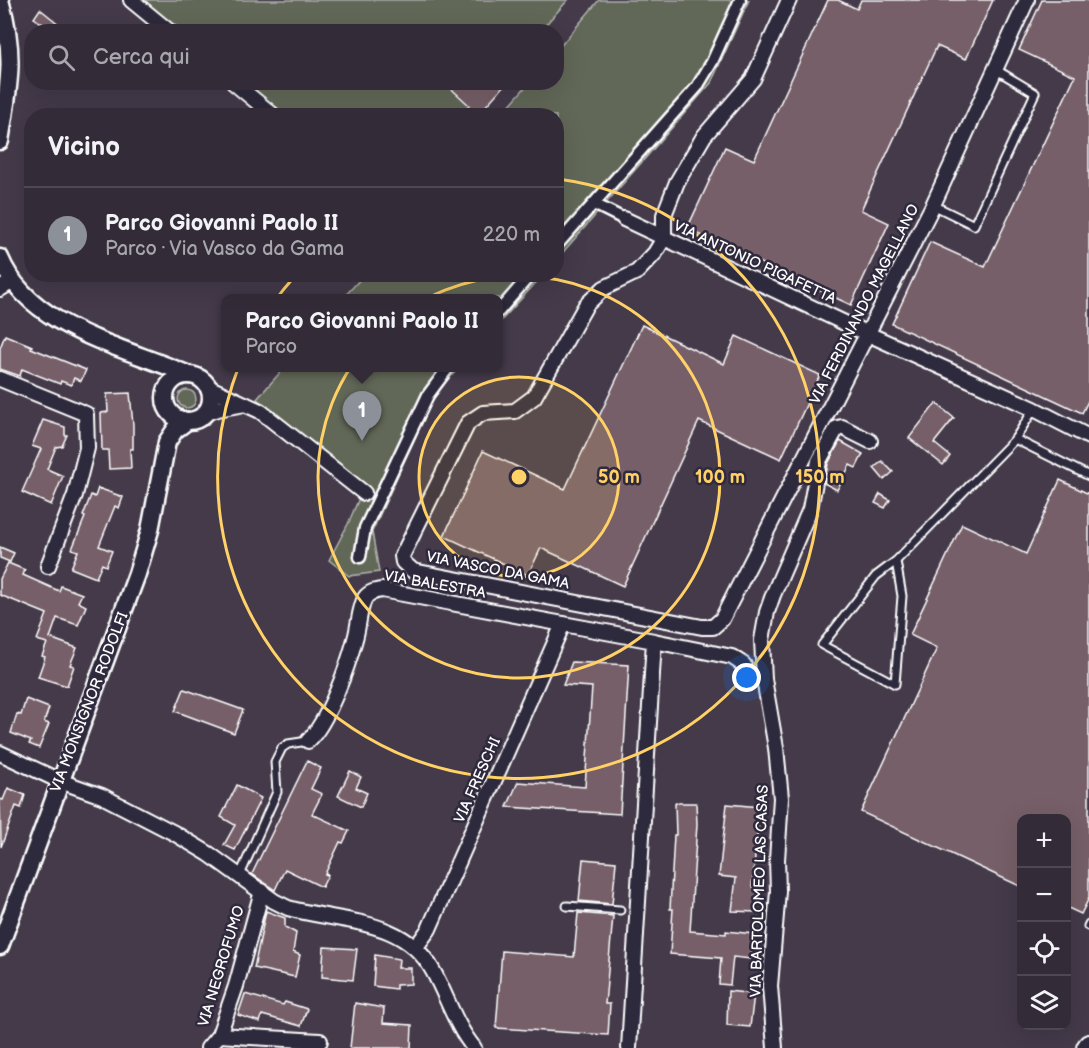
<!DOCTYPE html>
<html lang="it">
<meta charset="utf-8">
<style>
:root{--surface:#332c38;--page:#3e3843;--text:#f1f3f6;--muted:#a9a7ae;--line:#4e4853;--accent:#8c9099}
body{margin:0;font-family:"Balsamiq Sans",sans-serif;background:var(--page);color:var(--text)}
.controls{position:absolute;right:18px;bottom:18px;display:grid;overflow:hidden;border-radius:12px;box-shadow:0 6px 24px #0002}
.controls button{width:54px;height:54px;display:grid;place-items:center;padding:0;border:0;border-bottom:2px solid var(--line);background:var(--surface);color:var(--text);font:30px sans-serif}
.you{position:absolute;left:747px;top:678px;width:21px;height:21px;margin:-15px;border:4px solid #fff;border-radius:50%;background:#1a73e8;box-shadow:0 0 0 9px #1a73e833}
.badge{display:grid;place-items:center;width:39px;height:39px;border-radius:50%;background:var(--accent);color:#fff;font-size:20px;font-weight:700}
.pin{position:absolute;translate:-50% -50px;filter:drop-shadow(0 2px 3px #0008)}
.pin::after{content:'';position:absolute;top:32px;width:21px;height:18px;background:inherit;clip-path:polygon(0 0,100% 0,50% 100%)}
.popup{position:absolute;left:221px;top:294px;width:282px;height:78px;box-sizing:border-box;display:grid;place-content:center;border-radius:12px;background:var(--surface);filter:drop-shadow(0 2px 4px #0005);font-size:20px;white-space:nowrap;color:var(--muted)}
.popup b{font-size:22px;color:var(--text)}
.popup::after{content:'';position:absolute;left:50%;top:100%;margin-left:-12px;border:12px solid transparent;border-top-color:var(--surface)}
.list{margin:0;padding:0;list-style:none}
h2{display:flex;justify-content:space-between;align-items:center;height:78px;margin:0;padding:0 24px;font-size:26px}
h2 small{font-size:20px;font-weight:400;color:var(--muted)}
.list li{display:grid;grid-template-columns:39px 1fr auto;gap:18px;align-items:center;box-sizing:border-box;height:96px;padding:0 24px;border-top:2px solid var(--line)}
.list b{display:block;font-size:22px;white-space:nowrap}
.list p{margin:0;font-size:20px;white-space:nowrap;color:var(--muted)}
.list em{font-size:20px;font-style:normal;color:var(--muted)}
.icon{flex:none;width:33px;height:33px;fill:none;stroke:currentColor;stroke-width:2;stroke-linecap:round;stroke-linejoin:round}
.map{position:relative;flex:none;width:1089px;height:1048px;overflow:hidden}
.search{position:absolute;background:var(--surface);box-shadow:0 6px 24px #0002;left:24px;top:24px;width:540px;height:66px;display:flex;align-items:center;gap:15px;box-sizing:border-box;padding:0 21px;border-radius:24px;color:var(--muted);font-size:22px}
.panel{position:absolute;background:var(--surface);box-shadow:0 6px 24px #0002;left:24px;top:108px;width:540px;height:174px;border-radius:24px}
.map>svg:first-child{display:block}
</style>
<div class="map">
<svg width="1089" height="1048" viewBox="0 0 1089 1048">
<rect width="100%" height="100%" fill="#443a4a"/>
<filter id="ink" filterUnits="userSpaceOnUse"><feTurbulence type="fractalNoise" baseFrequency=".0167" numOctaves="2"/><feDisplacementMap in="SourceGraphic" scale="12" xChannelSelector="R" yChannelSelector="G"/><feConvolveMatrix kernelMatrix="1 2 1 2 8 2 1 2 1" color-interpolation-filters="sRGB"/></filter>
<g filter="url(#ink)">
<g fill="#626759" stroke="#b0b3ac" stroke-width="1.5">
<path d="M134,0H568L539,32L175,31Z"/>
<path d="M599,0H749L711,83L557,259L556,116H500L529,83L556,82L557,50Z"/>
<path d="M238,83H493L463,116L279,115Z"/>
<path d="M364,275H543L499,323V298H343Z"/>
<path d="M284,368H459L436,392L372,532L379,572L349,576L329,560L348,524L365,484L257,399Z"/>
<circle cx="187" cy="399" r="9"/>
</g>
<g fill="#765f67" stroke="#fff" stroke-width="1.5">
<path d="M828,0H838L857,9L861,0H993L966,59L937,46L861,210L889,223L851,305L687,229L725,147L754,160Z"/>
<path d="M1042,0H1089V399L1082,413L892,324L930,242L985,267L1075,76L1019,50Z"/>
<path d="M40,9L66,30L65,32H55L34,18Z"/>
<path d="M444,82H507L477,116H460L469,105Z"/>
<path d="M642,325L724,364L736,336L820,375L781,459L699,421L623,586L541,548L528,575L444,536L483,451L565,489Z"/>
<path d="M5,335L32,346L31,348L86,370L81,381L74,378L71,385L61,381L60,384L22,369L20,376L0,369V348Z"/>
<path d="M130,393L133,425V449H130L131,468L109,469L108,450H102L101,413L108,412L107,394Z"/>
<path d="M936,403L954,418L934,443L950,456L943,465L909,438Z"/>
<path d="M43,420L65,427V435H67L62,446L56,447L47,469L63,476L51,505L22,492L41,449L32,446Z"/>
<path d="M840,441L863,454L856,468L850,465L837,490L824,483L828,464Z"/>
<path d="M882,461L893,472L884,480L874,468Z"/>
<path d="M1060,480L1089,494V898L1081,914L1066,907V819H1022V887L861,812L937,648L910,635L962,524L1026,554Z"/>
<path d="M98,488L123,497L119,508L115,506L99,546L112,551L106,566L102,564L96,578L71,568L78,551L72,549L85,517L83,516L91,495L95,497Z"/>
<path d="M880,494L890,500L885,508L875,503Z"/>
<path d="M0,547L14,553L10,562L0,558Z"/>
<path d="M8,563L25,570L23,575L59,591L61,586L82,594L78,602L86,606L78,625L57,618L50,638L77,648L70,665L74,666L67,686L38,677L45,657L42,656L47,643L37,640L47,614L0,595V579Z"/>
<path d="M572,662L629,665L620,814L507,807L518,782L585,787L592,687L563,685Z"/>
<path d="M184,689L243,710L234,733L175,711Z"/>
<path d="M26,699L49,708L44,722L49,724L39,748L29,744L31,741L11,733L17,714L21,715Z"/>
<path d="M307,761L321,768L311,789L322,794L312,814L349,831L343,843L340,842L325,874L328,875L322,887L285,869L275,890L252,874Z"/>
<path d="M350,771L361,777L356,788L367,793L361,807L338,796Z"/>
<path d="M237,785L261,798L235,850L224,845L235,825L221,817Z"/>
<path d="M8,788L25,795L21,808L16,806L1,847L0,799L3,800Z"/>
<path d="M675,803H696L697,824L690,931L726,934V931L754,934L751,959L733,957L730,985L719,984L721,958L670,954L673,909H670L674,835H676Z"/>
<path d="M727,804L760,807L752,887L757,888L756,912L732,911L736,878L719,876Z"/>
<path d="M583,859L616,862L612,904L579,901Z"/>
<path d="M266,911L285,918V927L296,933L293,952L300,955L295,977L254,968Z"/>
<path d="M578,913L613,916L605,1004H610L608,1035L496,1028L502,951L574,957Z"/>
<path d="M324,947L357,949L353,980L322,977Z"/>
<path d="M375,955L399,959L398,968H411V984L396,985V989L373,986Z"/>
<path d="M728,991L754,994L750,1027L727,1025Z"/>
<path d="M245,994L283,1005L285,1002L307,1009L301,1026L262,1015L260,1022L238,1015Z"/>
<path d="M355,1003L384,1008L383,1023L412,1025L411,1048H350Z"/>
</g>
<g fill="none" stroke-linecap="round" stroke-linejoin="round">
<g stroke="#fff" stroke-width="11">
<g id="service">
<path d="M933,205L974,225L1035,93L995,69"/>
<path d="M1015,439L1089,476"/>
<path d="M896,561L902,596L895,684L822,645L876,576L896,561L1015,439L1034,409"/>
<path d="M240,875L277,792L275,762L282,748L288,744L308,741"/>
<path d="M567,906L620,910"/>
<path d="M1088,926L1089,924"/>
</g>
</g>
<g stroke="#fff" stroke-width="15">
<g id="pedestrian">
<path d="M594,204L624,219"/>
<path d="M556,246L697,87L712,62L740,0"/>
<path d="M499,311L531,274"/>
<path d="M360,557L365,528L428,395L448,368"/>
</g>
</g>
<g stroke="#fff" stroke-width="18">
<g id="minor">
<path d="M131,0L170,32"/>
<path d="M789,0L753,79L704,136L677,182L664,215V238L655,253L637,272L604,288L586,305L534,397L515,411L483,413L468,423L402,556L403,562L413,571L702,627H713L722,619L933,205L1027,0"/>
<path d="M233,82L274,116"/>
<path d="M624,219L868,334L1034,409L1089,437"/>
<path d="M0,289L13,281"/>
<path d="M0,379L86,414L87,448L75,495L48,566"/>
<path d="M208,387L260,411L364,493"/>
<path d="M205,413L217,409L245,404"/>
<path d="M654,641L732,657L744,665"/>
<path d="M308,741C328,722 348,666 355,639C359,626 359,609 365,598C369,592 375,591 382,590L654,641L629,1048"/>
<path d="M0,753L60,781L102,796L174,833L209,854L274,901L288,908C340,923 404,917 433,971C447,996 455,1025 474,1048"/>
<path d="M416,947L429,929L563,624"/>
<path d="M219,1035L320,1041"/>
<path d="M208,1048L219,1035L236,986L262,891"/>
<path d="M775,1048L770,986L778,891L777,860L781,798L776,748L764,679L762,640L767,612L773,595L810,509L819,461L837,428L842,427L870,441"/>
</g>
</g>
<g stroke="#fff" stroke-width="21">
<g id="tertiary">
<path d="M0,141C9,86 16,55 0,0"/>
<path d="M0,258C29,329 126,347 189,375"/>
<circle cx="188" cy="398" r="23"/>
<path d="M0,946L137,574L150,530L167,442L175,430L187,421"/>
</g>
</g>
<g stroke="#fff" stroke-width="24">
<path id="secondary" d="M1087,1048L1089,1045"/>
</g>
<use href="#service" stroke="#2f2a3d" stroke-width="7"/>
<use href="#pedestrian" stroke="#2f2a3d" stroke-width="10"/>
<use href="#minor" stroke="#2f2a3d" stroke-width="14"/>
<use href="#tertiary" stroke="#2f2a3d" stroke-width="16"/>
<use href="#secondary" stroke="#2f2a3d" stroke-width="20"/>
</g>
</g>
<circle cx="519" cy="477" r="100" fill="#ffd166" fill-opacity=".12"/>
<g fill="none" stroke="#ffd166" stroke-width="3">
<circle cx="519" cy="477" r="100"/>
<circle cx="519" cy="477" r="201"/>
<path d="M558 179A301 301 0 1 1 295 276"/>
</g>
<g text-anchor="middle" stroke-width="5" stroke-linejoin="round" paint-order="stroke">
<g font-size="15" fill="#fff" stroke="#2f2a3d">
<text transform="translate(755 262) rotate(25)" y="5">VIA ANTONIO PIGAFETTA</text>
<text transform="translate(864 304) rotate(-63)" y="5">VIA FERDINANDO MAGELLANO</text>
<text transform="translate(498 570) rotate(11)" y="5">VIA VASCO DA GAMA</text>
<text transform="translate(435 584) rotate(10)" y="5">VIA BALESTRA</text>
<text transform="translate(89 702) rotate(-69)" y="5">VIA MONSIGNOR RODOLFI</text>
<text transform="translate(477 780) rotate(-66)" y="5">VIA FRESCHI</text>
<text transform="translate(759 891) rotate(-88)" y="5">VIA BARTOLOMEO LAS CASAS</text>
<text transform="translate(221 966) rotate(-73)" y="5">VIA NEGROFUMO</text>
</g>
</g>
<circle cx="519" cy="477" r="9" fill="#ffd166" stroke="#2f2a3d" stroke-width="3"/>
<g font-size="18" text-anchor="middle" font-weight="bold" fill="#ffd166" stroke="#2f2a3d" stroke-width="5" stroke-linejoin="round" paint-order="stroke">
<text x="619" y="483">50 m</text>
<text x="720" y="483">100 m</text>
<text x="820" y="483">150 m</text>
</g>
</svg>
<div class="controls">
<button>+</button>
<button>−</button>
<button><svg class="icon" aria-label="locate" viewBox="0 0 24 24"><circle cx="12" cy="12" r="6"/><path d="M12 2v4M12 18v4M2 12h4M18 12h4"/></svg></button>
<button><svg class="icon" aria-label="layers" viewBox="0 0 24 24"><path d="M12 4l9 5-9 5-9-5zM3 14l9 5 9-5"/></svg></button>
</div>
<div class="you"></div>
<div class="pin badge" style="left:362px;top:441px">1</div>
<div class="popup"><b>Parco Giovanni Paolo II</b>Parco</div>
<div class="search"><svg class="icon" aria-label="search" viewBox="0 0 24 24"><circle cx="10" cy="10" r="6"/><path d="M15 15l6 6"/></svg>Cerca qui</div>
<section class="panel">
<h2>Vicino<small></small></h2>
<ul class="list">
<li><span class="badge">1</span><div><b>Parco Giovanni Paolo II</b><p>Parco · Via Vasco da Gama</p></div><em>220 m</em></li>
</ul>
</section>
</div>
